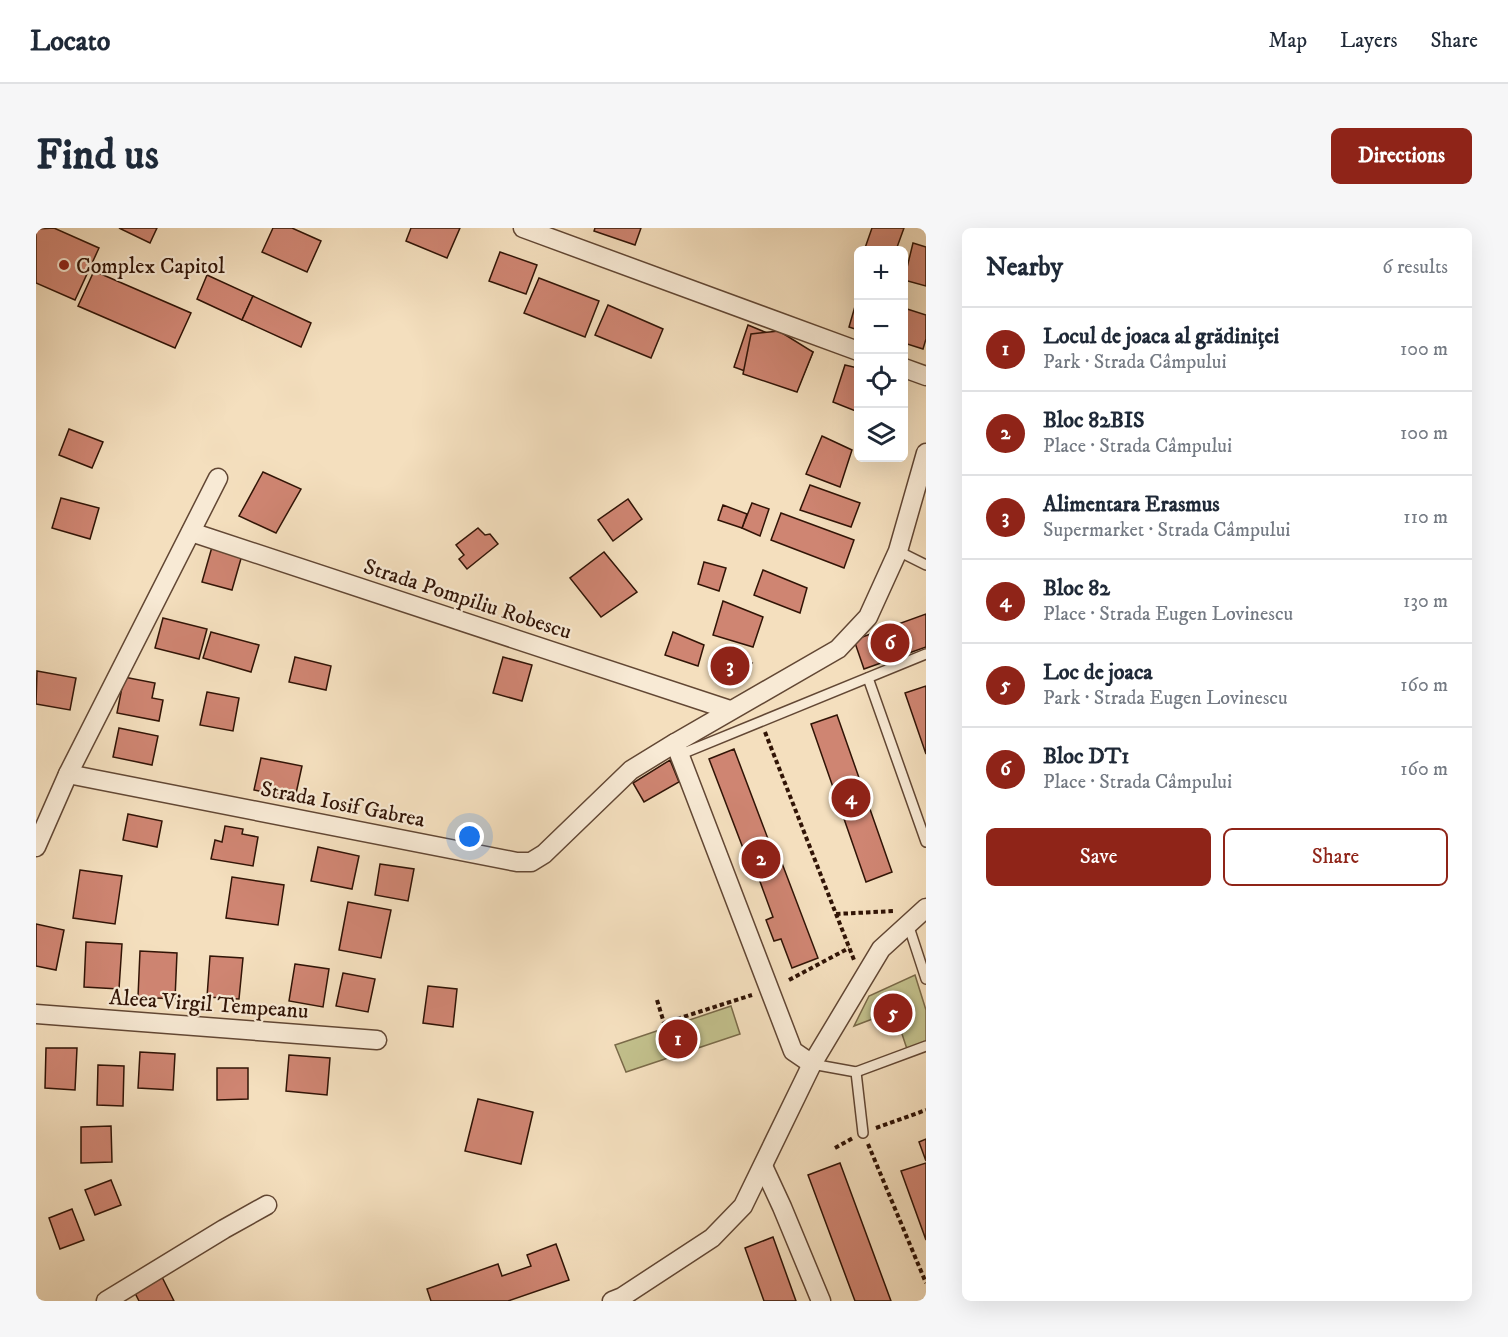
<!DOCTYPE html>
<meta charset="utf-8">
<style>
:root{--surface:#fff;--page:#f6f6f7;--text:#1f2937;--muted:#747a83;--line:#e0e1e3;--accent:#8f2418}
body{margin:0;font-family:"IM FELL DW Pica",serif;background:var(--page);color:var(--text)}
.controls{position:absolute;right:18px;top:18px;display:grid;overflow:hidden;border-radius:9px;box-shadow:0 6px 24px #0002}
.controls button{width:54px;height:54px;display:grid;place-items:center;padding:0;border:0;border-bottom:2px solid var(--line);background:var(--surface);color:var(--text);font:30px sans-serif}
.you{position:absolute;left:434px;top:609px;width:21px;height:21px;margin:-15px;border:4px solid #fff;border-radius:50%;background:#1a73e8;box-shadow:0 0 0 9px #1a73e833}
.badge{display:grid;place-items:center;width:39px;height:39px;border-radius:50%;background:var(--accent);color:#fff;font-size:20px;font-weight:700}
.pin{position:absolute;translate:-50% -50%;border:3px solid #fff;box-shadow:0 2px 6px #0006}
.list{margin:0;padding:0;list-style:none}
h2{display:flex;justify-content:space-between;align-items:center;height:78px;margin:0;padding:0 24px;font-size:26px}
h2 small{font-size:20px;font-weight:400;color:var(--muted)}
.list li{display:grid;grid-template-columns:39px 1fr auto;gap:18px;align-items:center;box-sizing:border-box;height:84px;padding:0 24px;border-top:2px solid var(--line)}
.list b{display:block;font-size:22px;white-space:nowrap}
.list p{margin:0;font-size:20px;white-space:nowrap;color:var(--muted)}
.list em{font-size:20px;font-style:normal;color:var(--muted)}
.actions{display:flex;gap:12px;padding:18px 24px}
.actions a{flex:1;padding:14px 0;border:2px solid var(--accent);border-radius:9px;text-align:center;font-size:21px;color:var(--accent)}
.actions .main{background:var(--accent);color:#fff}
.icon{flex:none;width:33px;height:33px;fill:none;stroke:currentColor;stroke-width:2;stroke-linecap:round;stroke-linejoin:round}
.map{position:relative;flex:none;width:890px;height:1073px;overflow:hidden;border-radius:9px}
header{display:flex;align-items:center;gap:36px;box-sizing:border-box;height:84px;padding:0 30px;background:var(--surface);border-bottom:2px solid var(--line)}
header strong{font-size:28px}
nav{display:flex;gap:33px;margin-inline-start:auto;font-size:21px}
.intro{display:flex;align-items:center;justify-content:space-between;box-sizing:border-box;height:144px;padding:0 36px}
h1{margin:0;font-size:42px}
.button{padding:15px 27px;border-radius:9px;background:var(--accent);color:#fff;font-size:21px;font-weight:700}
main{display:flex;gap:36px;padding:0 36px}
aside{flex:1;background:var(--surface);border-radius:9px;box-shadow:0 6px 24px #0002}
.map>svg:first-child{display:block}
</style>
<header>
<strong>Locato</strong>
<nav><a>Map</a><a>Layers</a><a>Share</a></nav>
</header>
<div class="intro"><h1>Find us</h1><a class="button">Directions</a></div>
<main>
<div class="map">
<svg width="890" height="1073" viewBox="0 0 890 1073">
<rect width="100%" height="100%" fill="#f4dfbe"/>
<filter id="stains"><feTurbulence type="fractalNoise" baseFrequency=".00333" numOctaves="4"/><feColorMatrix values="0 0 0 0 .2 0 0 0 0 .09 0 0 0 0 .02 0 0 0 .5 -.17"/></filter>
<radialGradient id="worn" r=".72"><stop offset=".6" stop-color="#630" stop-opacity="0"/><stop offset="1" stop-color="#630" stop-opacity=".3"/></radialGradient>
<g fill="#c2c08c" stroke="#7a6a49" stroke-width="1.5">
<path d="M879,747L890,782V815L871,821L862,794L847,787L818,798L833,768Z"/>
<path d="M695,778L704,806L590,844L579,817Z"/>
</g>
<g fill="#cf8572" stroke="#311406" stroke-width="1.5">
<path d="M18,0L63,20L39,72L0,55V1Z"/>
<path d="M83,0H121L114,15Z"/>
<path d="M237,0H256L285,13L271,44L226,24Z"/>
<path d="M375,0H424L411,30L370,13Z"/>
<path d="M559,0H605L599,17L558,3Z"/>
<path d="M836,0H868L860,22H836L829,20Z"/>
<path d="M877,15L890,19V58L868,52Z"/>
<path d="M464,24L501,37L490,66L453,53Z"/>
<path d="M58,43L155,85L139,120L42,78Z"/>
<path d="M171,47L217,68L206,92L161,71Z"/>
<path d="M503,50L563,73L549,109L488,85Z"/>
<path d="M217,68L275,95L265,119L206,92Z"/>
<path d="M822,68V102L813,99Z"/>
<path d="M572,77L627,101L615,130L559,107Z"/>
<path d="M868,80L890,87V111L887,121L868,115Z"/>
<path d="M712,97L777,124L761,162L698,139Z"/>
<path d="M743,103L777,124L761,164L707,146L715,106Z"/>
<path d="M809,137L822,140V184L797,174Z"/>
<path d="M33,201L67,214L56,240L23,227Z"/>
<path d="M786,208L816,222L804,259L770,246Z"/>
<path d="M227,244L265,261L240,305L203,288Z"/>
<path d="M774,257L824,275L815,299L764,282Z"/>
<path d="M25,270L63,280L54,311L16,300Z"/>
<path d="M592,271L606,291L577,313L562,292Z"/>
<path d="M716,275L733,281L724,308L706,300Z"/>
<path d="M687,277L711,286L706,300L682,292Z"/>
<path d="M745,285L818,312L808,340L735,312Z"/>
<path d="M442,300L449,307L454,306L462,316L431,341L423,331L428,327L420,317Z"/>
<path d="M176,319L206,327L196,362L166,354Z"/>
<path d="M568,324L601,364L565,389L534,350Z"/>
<path d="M668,334L690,340L683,363L662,356Z"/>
<path d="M727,342L771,360L764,385L718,367Z"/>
<path d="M687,373L727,389L717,419L677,407Z"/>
<path d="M890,386V419L828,441L818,412Z"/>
<path d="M127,390L171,401L163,431L119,420Z"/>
<path d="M175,404L223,417L215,444L167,430Z"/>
<path d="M637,404L668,417L662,438L629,427Z"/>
<path d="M683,421L716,435L700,451L673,441Z"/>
<path d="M259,429L295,438L290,462L253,454Z"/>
<path d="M467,429L496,437L486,473L457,465Z"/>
<path d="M1,443L40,450L34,482L0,476Z"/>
<path d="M88,449L119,455L116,470L127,472L123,493L81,485Z"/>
<path d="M890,458V526L869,465Z"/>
<path d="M171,464L203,470L197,503L164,497Z"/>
<path d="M801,487L856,644L830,654L775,496Z"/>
<path d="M83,500L122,508L116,537L77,529Z"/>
<path d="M698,521L740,632L744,630L782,730L756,740L745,711L738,713L730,692L737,689L719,640L715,641L673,531Z"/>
<path d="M225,530L266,538L259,570L218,562Z"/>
<path d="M634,532L643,554L608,574L597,555Z"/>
<path d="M92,586L126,593L121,619L87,612Z"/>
<path d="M189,598L207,601L206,606L222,609L217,638L175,631L179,612L186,614Z"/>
<path d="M282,619L323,628L316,661L275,653Z"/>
<path d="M344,636L378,641L372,673L339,667Z"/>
<path d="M44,642L86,648L79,696L37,690Z"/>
<path d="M196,649L248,657L242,697L190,690Z"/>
<path d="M312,674L355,682L345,730L303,722Z"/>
<path d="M0,696L28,702L20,742L0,738Z"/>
<path d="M50,714L86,716L83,761L48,759Z"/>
<path d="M104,723L141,725L139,771L102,769Z"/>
<path d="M174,728L207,730L203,771L171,769Z"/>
<path d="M259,736L293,741L287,779L253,773Z"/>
<path d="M307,745L339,751L332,784L300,778Z"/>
<path d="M392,758L421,761L417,799L387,795Z"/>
<path d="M10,820H41L39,862L9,860Z"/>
<path d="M104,824L139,826L137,862L102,860Z"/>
<path d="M253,827L294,830L291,867L250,863Z"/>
<path d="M62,837L88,838L87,878L61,877Z"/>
<path d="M181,840H212V871L181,872Z"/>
<path d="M442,871L497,884L485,936L429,923Z"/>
<path d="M75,898L76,934L45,935V899Z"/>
<path d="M890,911V933L883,914Z"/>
<path d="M804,935L855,1073H819L772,947Z"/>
<path d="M890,935V1012L865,943Z"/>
<path d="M75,952L85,977L59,987L49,962Z"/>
<path d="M36,981L48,1012L24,1021L13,990Z"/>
<path d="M737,1009L760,1073H728L709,1020Z"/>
<path d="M520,1016L533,1052L472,1073H395L391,1061L462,1036L466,1048L495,1038L491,1027Z"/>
<path d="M125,1047L138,1073H103L97,1061Z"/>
</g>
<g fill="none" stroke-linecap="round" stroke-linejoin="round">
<g stroke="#624734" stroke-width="12">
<g id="service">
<path d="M862,323L890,337"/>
<path d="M832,450L890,614"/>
<path d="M643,527L890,426"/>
<path d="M872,696L890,751"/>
<path d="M776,836L820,844L827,905"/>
<path d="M820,844L890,818"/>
</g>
</g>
<g stroke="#624734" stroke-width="21">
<g id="minor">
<path d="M487,0L822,123"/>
<path d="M868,140L890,148"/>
<path d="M155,304L694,482"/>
<path d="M32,546L481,634H495L508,626L595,542L639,515"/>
<path d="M0,619L32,546L182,250"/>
<path d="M0,786L341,812"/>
<path d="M776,836L757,823L639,515L802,421L832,389L862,323L890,225"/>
<path d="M727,938L746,979L785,1073"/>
<path d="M70,1073L188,1001L231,977"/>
<path d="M576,1073L586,1069L676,1010L707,978L776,836L845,721L890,680"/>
</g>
</g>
<g stroke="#311406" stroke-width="4" stroke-dasharray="4.5 3" stroke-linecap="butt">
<path d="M729,504L818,732"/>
<path d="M800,686L859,683"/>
<path d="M753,752L813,720"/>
<path d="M621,772L628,795L716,767"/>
<path d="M840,900L890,882"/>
<path d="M832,916L890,1055"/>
<path d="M799,920L817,910"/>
</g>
<use href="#service" stroke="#f8ead5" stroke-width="9"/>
<use href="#minor" stroke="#f8ead5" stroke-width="18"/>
</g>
<circle fill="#8f2418" stroke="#f8ead5" stroke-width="2" cx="28" cy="37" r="6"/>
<g text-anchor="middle" stroke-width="4.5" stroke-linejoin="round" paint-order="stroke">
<g font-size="22" fill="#311406" stroke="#f8ead5" text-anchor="start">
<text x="40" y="45">Complex Capitol</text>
</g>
<g font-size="22" fill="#311406" stroke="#f8ead5">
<text transform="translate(432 370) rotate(18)" y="8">Strada Pompiliu Robescu</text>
<text transform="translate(307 575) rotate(11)" y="8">Strada Iosif Gabrea</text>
<text transform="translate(173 775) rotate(4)" y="8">Aleea Virgil Tempeanu</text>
</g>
</g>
<rect width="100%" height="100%" filter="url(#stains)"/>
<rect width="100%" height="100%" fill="url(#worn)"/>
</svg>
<div class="controls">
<button>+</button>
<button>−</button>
<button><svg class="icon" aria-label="locate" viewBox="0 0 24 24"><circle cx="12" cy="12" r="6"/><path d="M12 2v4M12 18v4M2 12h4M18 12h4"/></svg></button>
<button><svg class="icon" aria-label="layers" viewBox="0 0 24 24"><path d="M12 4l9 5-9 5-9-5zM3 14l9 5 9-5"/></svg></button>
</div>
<div class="you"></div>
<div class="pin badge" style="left:642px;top:811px">1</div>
<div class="pin badge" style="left:725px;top:631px">2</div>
<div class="pin badge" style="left:694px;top:438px">3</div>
<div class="pin badge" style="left:815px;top:570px">4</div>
<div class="pin badge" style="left:857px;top:785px">5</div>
<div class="pin badge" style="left:854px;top:415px">6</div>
</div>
<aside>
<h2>Nearby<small>6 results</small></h2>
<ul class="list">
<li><span class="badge">1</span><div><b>Locul de joaca al grădiniței</b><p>Park · Strada Câmpului</p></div><em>100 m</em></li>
<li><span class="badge">2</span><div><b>Bloc 82BIS</b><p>Place · Strada Câmpului</p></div><em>100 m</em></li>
<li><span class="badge">3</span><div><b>Alimentara Erasmus</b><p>Supermarket · Strada Câmpului</p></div><em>110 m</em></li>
<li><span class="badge">4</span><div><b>Bloc 82</b><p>Place · Strada Eugen Lovinescu</p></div><em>130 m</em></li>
<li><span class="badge">5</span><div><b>Loc de joaca</b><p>Park · Strada Eugen Lovinescu</p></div><em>160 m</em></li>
<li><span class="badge">6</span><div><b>Bloc DT1</b><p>Place · Strada Câmpului</p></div><em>160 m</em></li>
</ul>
<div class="actions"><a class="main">Save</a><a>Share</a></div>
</aside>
</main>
